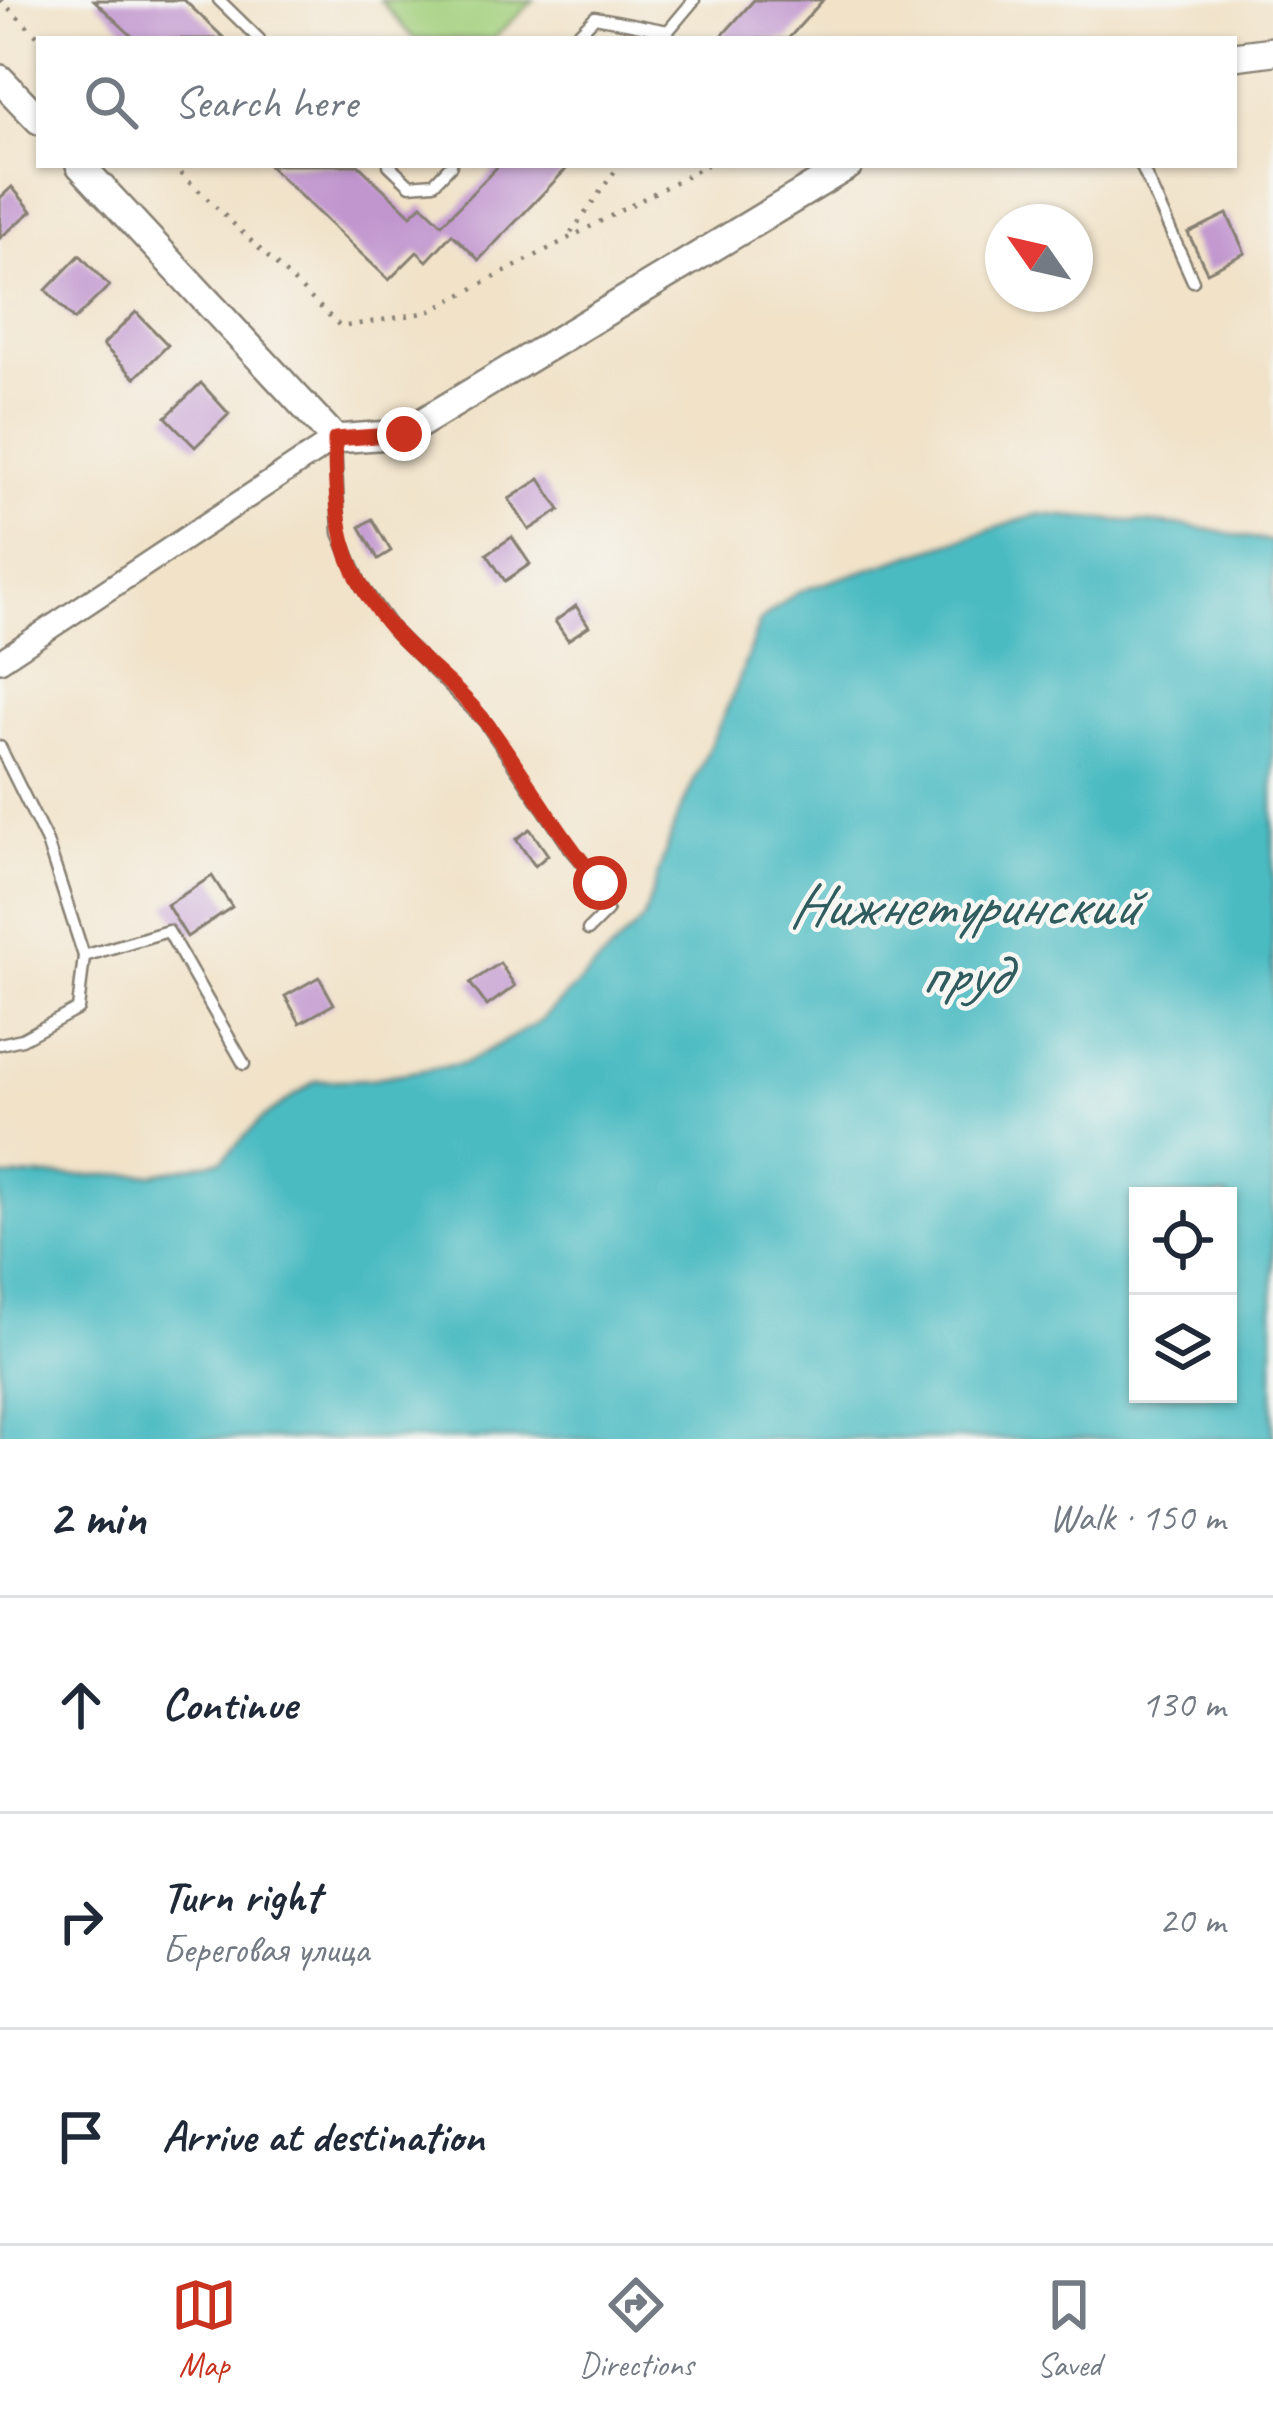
<!DOCTYPE html>
<meta charset="utf-8">
<style>
:root{--surface:#fff;--page:#f2f2f3;--text:#1f2937;--muted:#747a83;--line:#e0e1e3;--accent:#c8321e}
body{margin:0;font-family:Caveat,sans-serif;background:var(--page);color:var(--text)}
.controls{position:absolute;right:36px;bottom:36px;display:grid;overflow:hidden;border-radius:0px;box-shadow:0 3px 9px #0004}
.controls button{width:108px;height:108px;display:grid;place-items:center;padding:0;border:0;border-bottom:3px solid var(--line);background:var(--surface);color:var(--text);font:60px sans-serif}
.compass{position:absolute;left:985px;top:204px;width:108px;height:108px;border-radius:50%;background:var(--surface);box-shadow:0 3px 9px #0004;rotate:304deg}
.stop{position:absolute;width:36px;height:36px;margin:-27px;border:9px solid #c8321e;border-radius:50%;background:#fff}
.stop.end{background:#c8321e;border-color:#fff;box-shadow:0 3px 12px #0008}
.list{margin:0;padding:0;list-style:none}
h2{display:flex;justify-content:space-between;align-items:center;height:156px;margin:0;padding:0 48px;font-size:51px}
h2 small{font-size:39px;font-weight:400;color:var(--muted)}
.list li{display:grid;grid-template-columns:78px 1fr auto;gap:36px;align-items:center;box-sizing:border-box;height:216px;padding:0 48px;border-top:3px solid var(--line)}
.list b{display:block;font-size:45px;white-space:nowrap}
.list p{margin:0;font-size:39px;white-space:nowrap;color:var(--muted)}
.list em{font-size:39px;font-style:normal;color:var(--muted)}
.icon{flex:none;width:66px;height:66px;fill:none;stroke:currentColor;stroke-width:2;stroke-linecap:round;stroke-linejoin:round}
.map{position:relative;flex:none;width:1273px;height:1439px;overflow:hidden}
.search{position:absolute;background:var(--surface);box-shadow:0 3px 9px #0004;left:36px;right:36px;top:36px;height:132px;display:flex;align-items:center;gap:30px;box-sizing:border-box;padding:0 42px;border-radius:0px;color:var(--muted);font-size:45px}
.sheet{height:804px;background:var(--surface)}
nav{display:flex;justify-content:space-around;align-items:center;box-sizing:border-box;height:168px;border-top:3px solid var(--line);background:var(--surface);font-size:33px;color:var(--muted)}
nav a{display:grid;justify-items:center;gap:6px}
nav .on{color:var(--accent)}
.map>svg:first-child{display:block}
</style>
<div class="map">
<svg width="1273" height="1439" viewBox="0 0 1273 1439">
<rect width="100%" height="100%" fill="#f6f6f2"/>
<filter id="ink" filterUnits="userSpaceOnUse"><feTurbulence type="fractalNoise" baseFrequency=".00833" numOctaves="2"/><feDisplacementMap in="SourceGraphic" scale="24" xChannelSelector="R" yChannelSelector="G"/><feConvolveMatrix kernelMatrix="1 2 1 2 8 2 1 2 1" color-interpolation-filters="sRGB"/></filter>
<filter id="wash" filterUnits="userSpaceOnUse"><feTurbulence type="fractalNoise" baseFrequency=".004" numOctaves="4" result="noise"/><feDisplacementMap in="SourceGraphic" scale="48" xChannelSelector="R" yChannelSelector="G"/><feGaussianBlur stdDeviation="2.7" result="paint"/><feColorMatrix in="noise" values="0 0 0 0 0 0 0 0 0 0 0 0 0 0 0 0 0 1.4 0 .05"/><feComposite in="paint" operator="in"/></filter>
<g filter="url(#wash)">
<rect width="100%" height="100%" fill="#f1e2c8"/>
<path fill="#a2cf7c" stroke="#5f764c" stroke-width="3" d="M380,0H534L493,39H414Z"/>
<path fill="#4cbbc2" stroke="#346c6f" stroke-width="3" fill-rule="evenodd" d="M1039,514L1189,526L1273,542V1439H0V1177L155,1174L222,1160L262,1119L315,1081L370,1079L465,1063L539,1022L643,920L675,823L736,688L760,621L797,592ZM1138,1196H1228V1394H1138Z"/>
<g id="blocks">
<g fill="#c196cf">
<path d="M94,0H184L225,39H135Z"/>
<path d="M754,0H823L788,39H719Z"/>
<path d="M268,165H358L411,215L422,205L442,224L499,165H570L479,260L452,234L427,261L417,252L389,280Z"/>
<path d="M12,187L32,211L0,238V198Z"/>
<path d="M1227,214L1245,253L1207,272L1188,233Z"/>
<path d="M80,255L109,286L74,320L46,290Z"/>
<path d="M136,312L168,345L135,378L103,345Z"/>
<path d="M201,383L229,414L195,447L166,417Z"/>
<path d="M540,479L560,510L529,530L509,499Z"/>
<path d="M372,519L391,551L378,559L360,527Z"/>
<path d="M512,537L530,564L505,581L487,554Z"/>
<path d="M576,606L589,626L568,640L555,621Z"/>
<path d="M530,829L548,855L535,866L516,839Z"/>
<path d="M212,876L232,907L187,937L167,905Z"/>
<path d="M500,963L515,986L487,1006L470,983Z"/>
<path d="M319,977L334,1004L300,1023L285,996Z"/>
</g>
</g>
</g>
<g filter="url(#ink)">
<use href="#blocks" fill-opacity="0" stroke="#867f72" stroke-width="3"/>
<g fill="none" stroke-linecap="round" stroke-linejoin="round">
<g stroke="#867f72" stroke-width="15">
<g id="service">
<path d="M219,0L259,39"/>
<path d="M573,39L595,17L668,31L694,0"/>
<path d="M389,165L410,185L434,183L451,165"/>
<path d="M1141,165L1193,281"/>
<path d="M335,442L339,533L361,585L395,632L485,722L570,848L600,883L607,911L588,930"/>
<path d="M0,747L47,842L84,956L78,1009L22,1039L0,1044"/>
<path d="M84,956L168,931L244,1064"/>
</g>
</g>
<g stroke="#867f72" stroke-width="26">
<path id="minor" d="M0,661L335,439"/>
</g>
<g stroke="#867f72" stroke-width="32">
<g id="tertiary">
<path d="M1234,56L1273,51"/>
<path d="M0,79L39,120"/>
<path d="M80,165L335,439L403,434L849,165"/>
</g>
</g>
<g stroke="#867f72" stroke-width="4.5" stroke-dasharray="3 9" stroke-linecap="butt">
<path d="M0,0L41,39"/>
<path d="M172,165L341,327L429,312L707,165"/>
<path d="M571,233L619,165"/>
</g>
<use href="#service" stroke="#fff" stroke-width="10"/>
<use href="#minor" stroke="#fff" stroke-width="21"/>
<use href="#tertiary" stroke="#fff" stroke-width="27"/>
</g>
</g>
<g fill="none" stroke-linecap="round" stroke-linejoin="round" filter="url(#ink)">
<path stroke="#c8321e" stroke-width="15" d="M404,434L335,439C335,519 339,572 397,634C426,665 462,691 488,725C527,777 557,834 600,883"/>
</g>
<g text-anchor="middle" stroke-width="9" stroke-linejoin="round" paint-order="stroke">
<g font-size="60" font-style="italic" fill="#2f5c5e" stroke="#f6f6f2">
<text x="963" y="925">Нижнетуринский<tspan x="963" dy="69">пруд</tspan></text>
</g>
</g>
</svg>
<div class="controls">
<button><svg class="icon" aria-label="locate" viewBox="0 0 24 24"><circle cx="12" cy="12" r="6"/><path d="M12 2v4M12 18v4M2 12h4M18 12h4"/></svg></button>
<button><svg class="icon" aria-label="layers" viewBox="0 0 24 24"><path d="M12 4l9 5-9 5-9-5zM3 14l9 5 9-5"/></svg></button>
</div>
<svg class="compass" viewBox="-18 -18 36 36"><path d="M0-13l5 13h-10z" fill="#e53935"/><path d="M0 13l5-13h-10z" fill="#747a83"/></svg>
<div class="stop" style="left:600px;top:883px"></div>
<div class="stop end" style="left:404px;top:434px"></div>
<div class="search"><svg class="icon" aria-label="search" viewBox="0 0 24 24"><circle cx="10" cy="10" r="6"/><path d="M15 15l6 6"/></svg>Search here</div>
</div>
<section class="sheet">
<h2>2 min<small>Walk · 150 m</small></h2>
<ul class="list">
<li><svg class="icon" aria-label="ahead" viewBox="0 0 24 24"><path d="M12 20V5M6 11l6-6 6 6"/></svg><div><b>Continue</b></div><em>130 m</em></li>
<li><svg class="icon" aria-label="right" viewBox="0 0 24 24"><path d="M7 20v-9h11M14 6l5 5-5 5"/></svg><div><b>Turn right</b><p>Береговая улица</p></div><em>20 m</em></li>
<li><svg class="icon" aria-label="arrive" viewBox="0 0 24 24"><path d="M6 21V4h12l-3 4 3 4H6"/></svg><div><b>Arrive at destination</b></div></li>
</ul>
</section>
<nav>
<a class="on"><svg class="icon" aria-label="map" viewBox="0 0 24 24"><path d="M3 6l6-2 6 2 6-2v14l-6 2-6-2-6 2zM9 4v14M15 6v14"/></svg>Map</a>
<a><svg class="icon" aria-label="directions" viewBox="0 0 24 24"><path d="M12 3l9 9-9 9-9-9zM9 14v-3h6M13 9l2 2-2 2"/></svg>Directions</a>
<a><svg class="icon" aria-label="saved" viewBox="0 0 24 24"><path d="M7 4h10v16l-5-4-5 4z"/></svg>Saved</a>
</nav>
